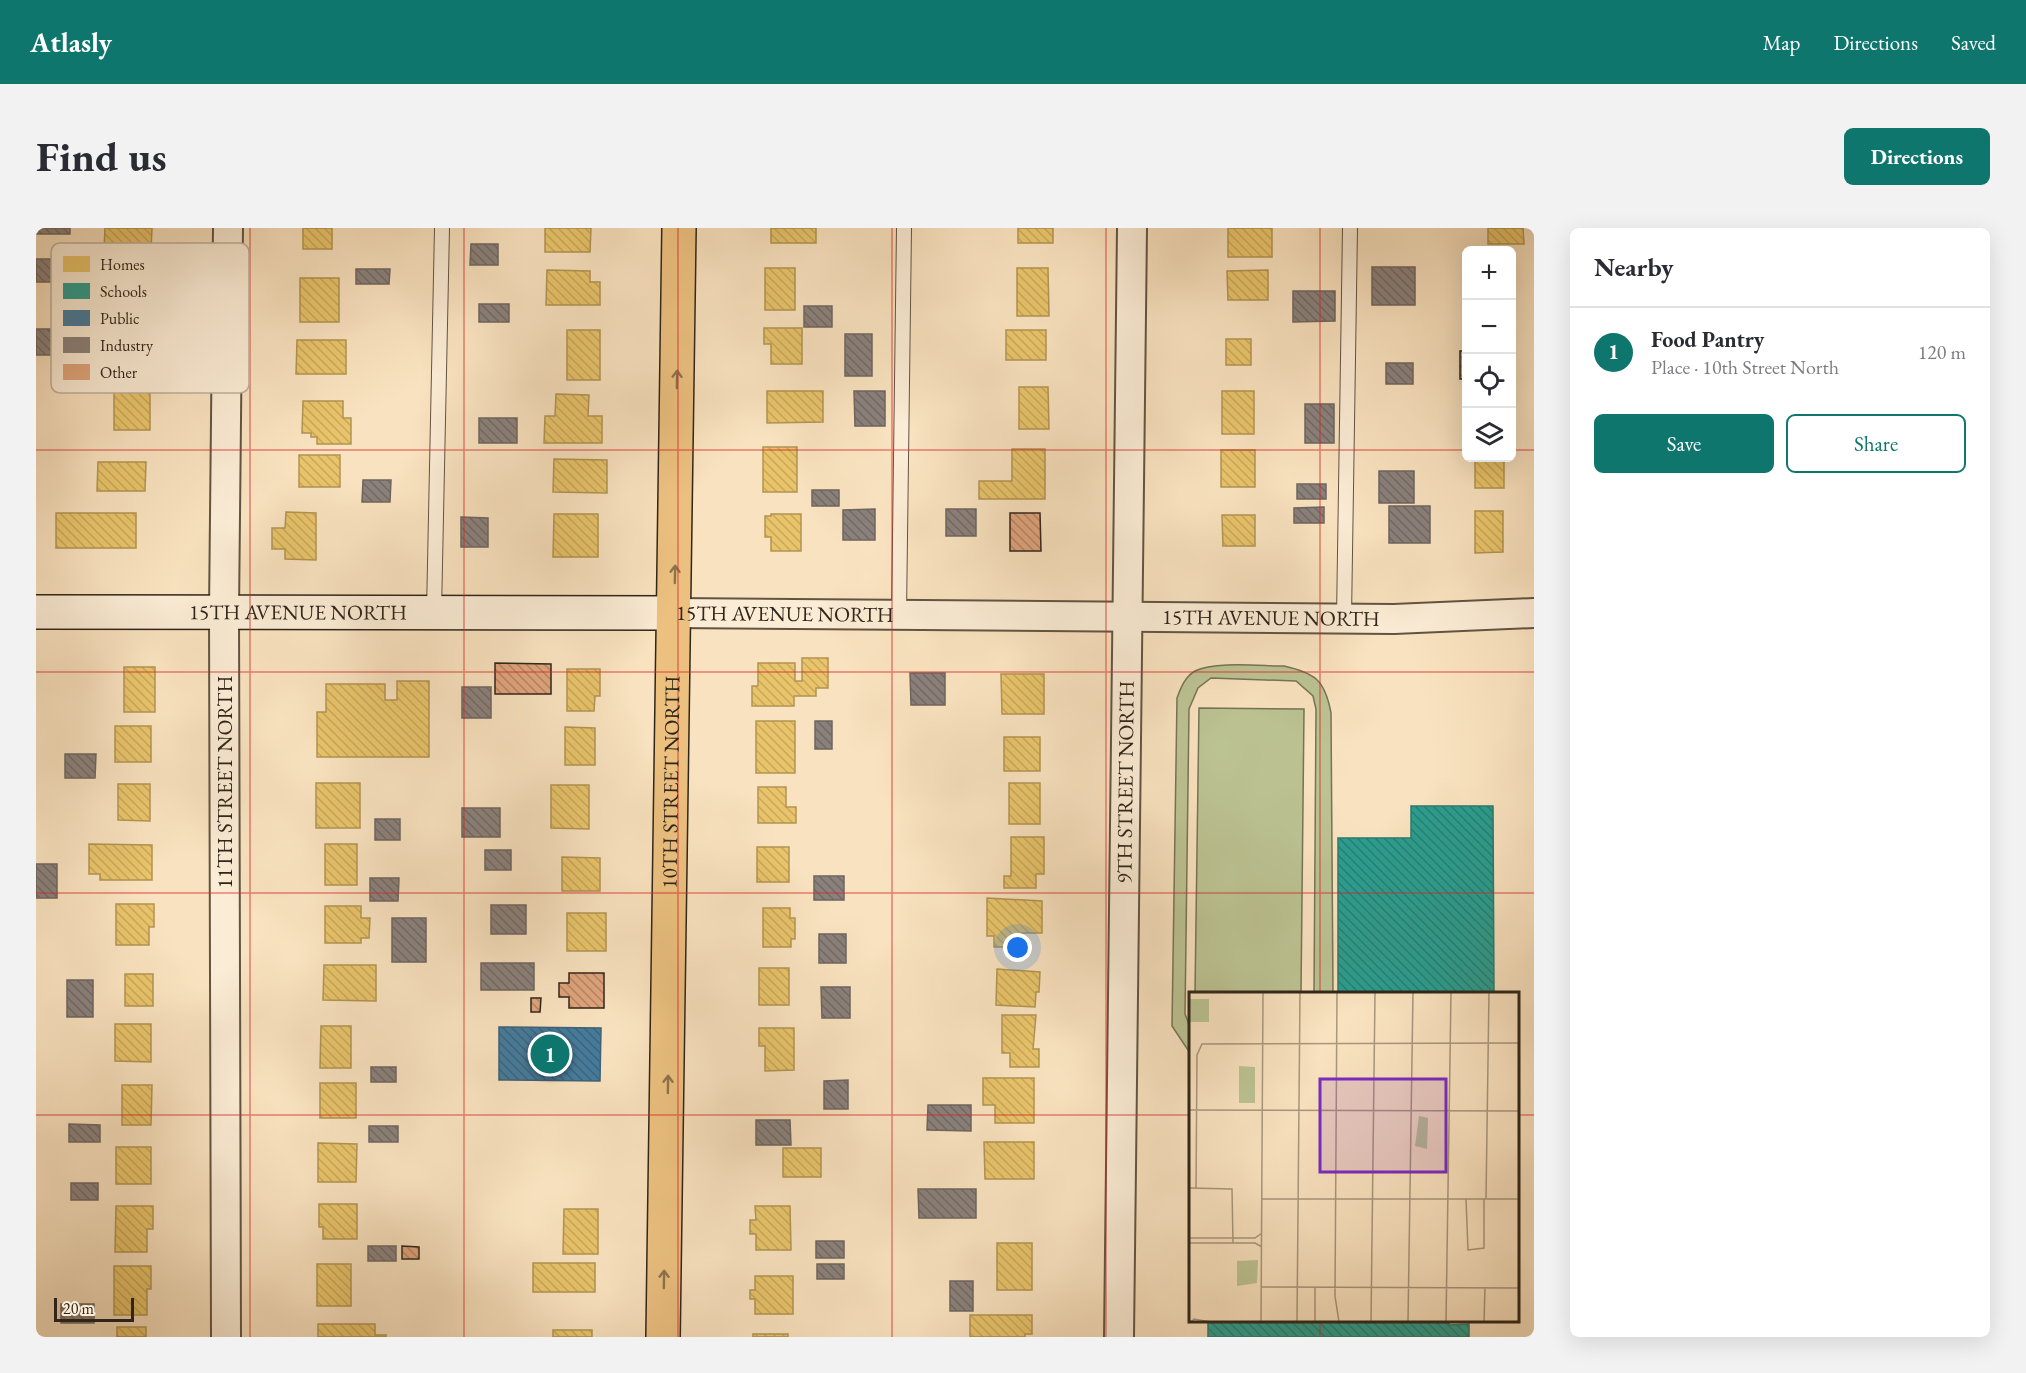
<!DOCTYPE html>
<meta charset="utf-8">
<style>
:root{--surface:#fff;--page:#f2f2f3;--text:#2b2b33;--muted:#7c7c81;--line:#e1e1e2;--accent:#0f766e}
body{margin:0;font-family:"EB Garamond",serif;background:var(--page);color:var(--text)}
.controls{position:absolute;right:18px;top:18px;display:grid;overflow:hidden;border-radius:9px;box-shadow:0 6px 24px #0002}
.controls button{width:54px;height:54px;display:grid;place-items:center;padding:0;border:0;border-bottom:2px solid var(--line);background:var(--surface);color:var(--text);font:30px sans-serif}
.scale{position:absolute;left:18px;bottom:15px;width:80px;box-sizing:border-box;padding-left:6px;border:3px solid #2f251a;border-top:0;font-size:16px;line-height:21px;white-space:nowrap;color:#2f251a;-webkit-text-stroke:4px #fbecd5;paint-order:stroke}
.you{position:absolute;left:982px;top:720px;width:21px;height:21px;margin:-15px;border:4px solid #fff;border-radius:50%;background:#1a73e8;box-shadow:0 0 0 9px #1a73e833}
.badge{display:grid;place-items:center;width:39px;height:39px;border-radius:50%;background:var(--accent);color:#fff;font-size:20px;font-weight:700}
.pin{position:absolute;translate:-50% -50%;border:3px solid #fff;box-shadow:0 2px 6px #0006}
.list{margin:0;padding:0;list-style:none}
h2{display:flex;justify-content:space-between;align-items:center;height:78px;margin:0;padding:0 24px;font-size:26px}
h2 small{font-size:20px;font-weight:400;color:var(--muted)}
.list li{display:grid;grid-template-columns:39px 1fr auto;gap:18px;align-items:center;box-sizing:border-box;height:90px;padding:0 24px;border-top:2px solid var(--line)}
.list b{display:block;font-size:22px;white-space:nowrap}
.list p{margin:0;font-size:20px;white-space:nowrap;color:var(--muted)}
.list em{font-size:20px;font-style:normal;color:var(--muted)}
.actions{display:flex;gap:12px;padding:18px 24px}
.actions a{flex:1;padding:14px 0;border:2px solid var(--accent);border-radius:9px;text-align:center;font-size:21px;color:var(--accent)}
.actions .main{background:var(--accent);color:#fff}
.icon{flex:none;width:33px;height:33px;fill:none;stroke:currentColor;stroke-width:2;stroke-linecap:round;stroke-linejoin:round}
.map{position:relative;flex:none;width:1498px;height:1109px;overflow:hidden;border-radius:9px}
header{display:flex;align-items:center;gap:36px;box-sizing:border-box;height:84px;padding:0 30px;background:var(--accent);color:#fff}
header strong{font-size:28px}
nav{display:flex;gap:33px;margin-inline-start:auto;font-size:21px}
.intro{display:flex;align-items:center;justify-content:space-between;box-sizing:border-box;height:144px;padding:0 36px}
h1{margin:0;font-size:42px}
.button{padding:15px 27px;border-radius:9px;background:var(--accent);color:#fff;font-size:21px;font-weight:700}
main{display:flex;gap:36px;padding:0 36px}
aside{flex:1;background:var(--surface);border-radius:9px;box-shadow:0 6px 24px #0002}
.map>svg:first-child{display:block}
</style>
<header>
<strong>Atlasly</strong>
<nav><a>Map</a><a>Directions</a><a>Saved</a></nav>
</header>
<div class="intro"><h1>Find us</h1><a class="button">Directions</a></div>
<main>
<div class="map">
<svg width="1498" height="1109" viewBox="0 0 1498 1109">
<defs>
<pattern id="homes-back-hatch" width="6" height="6" patternUnits="userSpaceOnUse" patternTransform="scale(1.5)"><rect width="6" height="6" fill="#e9c46a"/><path d="M-1 5l2 2M0 0l6 6M5-1l2 2" fill="none" stroke="#c8a85b"/></pattern>
<pattern id="schools-back-hatch" width="6" height="6" patternUnits="userSpaceOnUse" patternTransform="scale(1.5)"><rect width="6" height="6" fill="#2a9d8f"/><path d="M-1 5l2 2M0 0l6 6M5-1l2 2" fill="none" stroke="#248074"/></pattern>
<pattern id="public-back-hatch" width="6" height="6" patternUnits="userSpaceOnUse" patternTransform="scale(1.5)"><rect width="6" height="6" fill="#457b9d"/><path d="M-1 5l2 2M0 0l6 6M5-1l2 2" fill="none" stroke="#3a657f"/></pattern>
<pattern id="industry-back-hatch" width="6" height="6" patternUnits="userSpaceOnUse" patternTransform="scale(1.5)"><rect width="6" height="6" fill="#8a817c"/><path d="M-1 5l2 2M0 0l6 6M5-1l2 2" fill="none" stroke="#716965"/></pattern>
<pattern id="building-back-hatch" width="6" height="6" patternUnits="userSpaceOnUse" patternTransform="scale(1.5)"><rect width="6" height="6" fill="#e0a47c"/><path d="M-1 5l2 2M0 0l6 6M5-1l2 2" fill="none" stroke="#b68565"/></pattern>
</defs>
<rect width="100%" height="100%" fill="#f9e2bf"/>
<filter id="stains"><feTurbulence type="fractalNoise" baseFrequency=".00333" numOctaves="4"/><feColorMatrix values="0 0 0 0 .2 0 0 0 0 .09 0 0 0 0 .02 0 0 0 .5 -.17"/></filter>
<radialGradient id="worn" r=".72"><stop offset=".6" stop-color="#630" stop-opacity="0"/><stop offset="1" stop-color="#630" stop-opacity=".3"/></radialGradient>
<g fill="#bcc393" stroke="#767456" stroke-width="1.5">
<path d="M1248,438C1279,445 1289,452 1295,485L1297,765H1278L1280,481L1277,468L1260,453L1175,450L1162,460L1153,481L1149,786L1154,799V825L1136,798L1141,470C1145,459 1149,449 1159,443C1179,433 1225,438 1248,438Z"/>
<path d="M1163,480L1268,481L1265,765H1159Z"/>
</g>
<g fill="url(#homes-back-hatch)" stroke="#b19452" stroke-width="1.5">
<path d="M69,0H116L115,22L68,21Z"/>
<rect x="267" y="0" width="29" height="21"/>
<path d="M509,0H555L554,24H509Z"/>
<rect x="735" y="0" width="45" height="15"/>
<rect x="982" y="0" width="35" height="15"/>
<rect x="1192" y="0" width="44" height="29"/>
<path d="M1452,0H1487L1488,16H1452Z"/>
<rect x="729" y="40" width="30" height="42"/>
<path d="M981,40H1012L1013,88H981Z"/>
<path d="M511,42L554,43V54H564V77H510Z"/>
<path d="M1232,42V72H1192L1191,43Z"/>
<rect x="264" y="50" width="39" height="44"/>
<path d="M728,100H766V136H735V116H728Z"/>
<rect x="531" y="102" width="33" height="50"/>
<rect x="970" y="102" width="40" height="30"/>
<rect x="1190" y="111" width="25" height="26"/>
<path d="M261,112H310V146H260Z"/>
<path d="M983,159H1012L1013,201H983Z"/>
<rect x="78" y="160" width="36" height="42"/>
<path d="M731,163H787V194L731,195Z"/>
<rect x="1186" y="163" width="32" height="43"/>
<path d="M520,166L553,167L552,188H566V215H508L509,188H519Z"/>
<path d="M267,173H307V190H315V216H281V209H275V205H266Z"/>
<rect x="727" y="219" width="34" height="45"/>
<path d="M976,221H1009V271H943V253H976Z"/>
<rect x="1185" y="222" width="34" height="37"/>
<rect x="263" y="227" width="41" height="32"/>
<rect x="1439" y="230" width="29" height="30"/>
<path d="M518,231L571,232V265L517,264Z"/>
<path d="M62,234H110L109,263H61Z"/>
<path d="M1439,283H1467V324L1439,325Z"/>
<path d="M250,284L280,285V332L249,331V321H236V300H249Z"/>
<rect x="20" y="285" width="80" height="35"/>
<path d="M518,286H562V329H517Z"/>
<path d="M735,286H765V323H735V309H729V288H735Z"/>
<path d="M1186,287H1219V318H1187Z"/>
<path d="M766,430H792V460H780V468H758V478H716V458H722V435H759V453H766Z"/>
<rect x="88" y="439" width="31" height="45"/>
<path d="M531,441H564V468H559L558,483H531Z"/>
<path d="M965,446H1008V486H966Z"/>
<path d="M361,453H393V529H281V484H290V456H349V472H361Z"/>
<rect x="720" y="493" width="39" height="52"/>
<rect x="79" y="498" width="36" height="36"/>
<path d="M529,499L559,500V537H529Z"/>
<rect x="968" y="509" width="36" height="34"/>
<rect x="280" y="555" width="44" height="45"/>
<rect x="973" y="555" width="31" height="41"/>
<path d="M82,556H114V593L82,592Z"/>
<path d="M515,557H553V601L515,600Z"/>
<path d="M722,559H750V579H760V595H722Z"/>
<path d="M975,609H1008V646H1000V660H968V648H975Z"/>
<path d="M53,616L116,617V652H64V646H53Z"/>
<rect x="289" y="616" width="32" height="41"/>
<rect x="721" y="619" width="32" height="35"/>
<path d="M526,629L564,630V663H526Z"/>
<path d="M951,670L1006,673V705H986V719H958V708H951Z"/>
<path d="M80,676H118V699H113V717H80Z"/>
<path d="M289,678H325V690H334L333,710H325V715H289Z"/>
<path d="M727,680H754V690H759V711H755V719H727Z"/>
<rect x="531" y="685" width="39" height="38"/>
<path d="M288,737H340V773L287,772Z"/>
<rect x="723" y="740" width="30" height="37"/>
<path d="M961,741L1004,744L1003,764H1000L999,779L960,777Z"/>
<rect x="89" y="746" width="28" height="32"/>
<path d="M966,787H1000L997,821H1003V839H974V825H966Z"/>
<path d="M79,796H115V834L79,833Z"/>
<path d="M285,798H315V840H284Z"/>
<path d="M723,800H758V842L729,843V818H723Z"/>
<path d="M947,850H998V895H959V877H947Z"/>
<rect x="284" y="855" width="36" height="35"/>
<path d="M86,857H116L115,897H86Z"/>
<path d="M948,914H998V951H949Z"/>
<path d="M282,915L321,916L320,954H282Z"/>
<rect x="80" y="919" width="35" height="37"/>
<rect x="747" y="920" width="38" height="29"/>
<path d="M283,976H321V1011H287V999H283Z"/>
<path d="M80,978H117V1001H111V1024H79Z"/>
<path d="M719,978H754L755,1022H720V1006H714V992H720Z"/>
<path d="M528,981H562V1026H527Z"/>
<rect x="961" y="1015" width="35" height="47"/>
<rect x="497" y="1035" width="62" height="29"/>
<rect x="281" y="1036" width="34" height="42"/>
<path d="M78,1038H115V1061H111V1087H78Z"/>
<path d="M719,1048H757V1086H719V1071H714V1062H719Z"/>
<path d="M934,1087H996V1106H989V1109H934Z"/>
<path d="M282,1096H339V1107H350V1109H282Z"/>
<rect x="81" y="1099" width="29" height="10"/>
<rect x="517" y="1102" width="39" height="7"/>
<rect x="717" y="1106" width="35" height="3"/>
</g>
<g fill="url(#schools-back-hatch)" stroke="#2c796c" stroke-width="1.5">
<path d="M1375,578H1457L1458,766H1302V610H1375Z"/>
<path d="M1172,1092H1413V1097L1433,1096V1109H1172Z"/>
</g>
<path fill="url(#public-back-hatch)" stroke="#3e6176" stroke-width="1.5" d="M463,799L565,800L564,853L463,852Z"/>
<g fill="url(#industry-back-hatch)" stroke="#6f655f" stroke-width="1.5">
<rect x="0" y="0" width="34" height="6"/>
<path d="M435,16H462V37H434Z"/>
<rect x="0" y="31" width="19" height="23"/>
<rect x="1336" y="39" width="43" height="38"/>
<path d="M320,41H354L353,56H320Z"/>
<path d="M1257,63H1299V93L1257,94Z"/>
<rect x="443" y="76" width="30" height="18"/>
<rect x="768" y="78" width="28" height="21"/>
<rect x="0" y="101" width="28" height="26"/>
<rect x="809" y="106" width="27" height="42"/>
<rect x="1350" y="135" width="27" height="21"/>
<path d="M818,163H849V198H819Z"/>
<rect x="1269" y="176" width="29" height="39"/>
<rect x="443" y="190" width="38" height="25"/>
<rect x="1343" y="243" width="35" height="32"/>
<path d="M327,252H355L354,274H326Z"/>
<rect x="1261" y="256" width="29" height="15"/>
<rect x="776" y="262" width="27" height="16"/>
<rect x="1353" y="278" width="41" height="37"/>
<path d="M1288,279V295H1258V280Z"/>
<path d="M839,281V312H807V282Z"/>
<rect x="910" y="281" width="30" height="27"/>
<path d="M425,289L452,290V319H425Z"/>
<path d="M874,445H909V477H875Z"/>
<rect x="426" y="459" width="29" height="31"/>
<rect x="779" y="493" width="17" height="28"/>
<path d="M29,526H60L59,550H29Z"/>
<rect x="426" y="580" width="38" height="29"/>
<rect x="339" y="591" width="25" height="21"/>
<rect x="449" y="622" width="26" height="20"/>
<rect x="0" y="636" width="21" height="34"/>
<rect x="778" y="648" width="30" height="24"/>
<path d="M334,650H363L362,673H334Z"/>
<rect x="455" y="677" width="35" height="29"/>
<rect x="356" y="690" width="34" height="44"/>
<rect x="783" y="706" width="27" height="29"/>
<rect x="445" y="735" width="53" height="27"/>
<rect x="31" y="752" width="26" height="37"/>
<path d="M785,759H814V790H786Z"/>
<rect x="335" y="839" width="25" height="15"/>
<path d="M812,852V881H788V853Z"/>
<path d="M892,877H935V903L891,902Z"/>
<path d="M720,892H754L755,917H720Z"/>
<path d="M33,896L64,897V914H33Z"/>
<rect x="333" y="898" width="29" height="16"/>
<rect x="35" y="955" width="27" height="17"/>
<path d="M882,961H940V990H883Z"/>
<rect x="780" y="1013" width="28" height="17"/>
<rect x="332" y="1018" width="28" height="15"/>
<rect x="781" y="1036" width="27" height="15"/>
<rect x="914" y="1053" width="23" height="30"/>
<rect x="25" y="1076" width="33" height="19"/>
</g>
<g fill="url(#building-back-hatch)" stroke="#2f251a" stroke-width="1.5">
<rect x="1424" y="123" width="6" height="28"/>
<path d="M974,285H1004L1005,323H974Z"/>
<path d="M459,435L515,436V466H459Z"/>
<path d="M533,745H568V780H533V769H523V755H533Z"/>
<path d="M495,770H505L504,784H495Z"/>
<path d="M366,1018L383,1019V1031H366Z"/>
</g>
<g fill="none" stroke-linecap="round" stroke-linejoin="round">
<g stroke="#625443" stroke-width="16">
<g id="lane">
<path d="M398,384L406,0"/>
<path d="M863,386L868,0"/>
<path d="M1308,390L1314,0"/>
</g>
</g>
<g stroke="#625443" stroke-width="32">
<g id="street">
<path id="s1" d="M638,385L1358,391L1498,385"/>
<path d="M190,1109L188,384L192,0"/>
<path id="s2" d="M1083,1109L1096,0"/>
</g>
</g>
<g stroke="#2f251a" stroke-width="36">
<g id="secondary">
<path id="s3" d="M0,384L638,385"/>
</g>
</g>
<g stroke="#2f251a" stroke-width="36">
<g id="primary">
<path id="s4" d="M627,1109L643,0"/>
</g>
</g>
<use href="#lane" stroke="#fbecd5" stroke-width="14"/>
<use href="#street" stroke="#fbecd5" stroke-width="28"/>
<use href="#secondary" stroke="#fbecd5" stroke-width="33"/>
<use href="#primary" stroke="#ecc180" stroke-width="33"/>
</g>
<defs><path id="oneway-shaft" d="M-6 0H5M1.5-3L5.5 0L1.5 3" fill="none" stroke-width="1.6" stroke-linecap="round" stroke-linejoin="round" transform="scale(1.5)"/></defs>
<g stroke="#8e734d">
<use href="#oneway-shaft" transform="translate(641 151) rotate(-89)"/>
<use href="#oneway-shaft" transform="translate(639 346) rotate(-89)"/>
<use href="#oneway-shaft" transform="translate(632 856) rotate(-89)"/>
<use href="#oneway-shaft" transform="translate(628 1051) rotate(-89)"/>
</g>
<path fill="none" stroke="#d62828" stroke-width="1.5" stroke-opacity="0.55" d="M214,0V1109M428,0V1109M642,0V1109M856,0V1109M1070,0V1109M1284,0V766M0,222H1430M1476,222H1498M0,444H1498M0,665H1498M0,887H1154M1482,887H1498M1284,1092V1109"/>
<g text-anchor="middle" stroke-width="6" stroke-linejoin="round" paint-order="stroke">
<g font-size="21" fill="#2f251a" stroke="#fbecd5">
<text dy="7" stroke="none"><textPath href="#s3" startOffset="262">15TH AVENUE NORTH</textPath></text>
<text dy="7" stroke="none"><textPath href="#s1" startOffset="111">15TH AVENUE NORTH</textPath></text>
<text dy="7" stroke="none"><textPath href="#s1" startOffset="597">15TH AVENUE NORTH</textPath></text>
<text transform="translate(189 554) rotate(-90)" y="7">11TH STREET NORTH</text>
<text dy="7" stroke="none"><textPath href="#s4" startOffset="555">10TH STREET NORTH</textPath></text>
<text dy="7" stroke="none"><textPath href="#s2" startOffset="555">9TH STREET NORTH</textPath></text>
</g>
</g>
<g transform="translate(1153 764)">
<rect width="330" height="330" fill="#f9e2bf"/>
<path d="M69,268L68,291L48,294V269Z" fill="#bcc393"/>
<path d="M0,7H20V30H0ZM50,74L66,75V111H50ZM230,124L239,126L238,157L226,154Z" fill="#bcc393"/>
<path fill="none" stroke="#a8967d" stroke-width="1.5" d="M148,0L146,304L150,330M0,118L330,119M0,196L43,197L44,251M7,196L8,63L13,52L330,51M73,207H330M277,207L279,258L295,256V207M297,207L300,0M0,246H66L73,241M0,251H66L73,255M73,295L330,296M2,330L5,327L22,330M72,330L74,0M108,330L111,0M126,330V295M182,330L186,0M219,330L224,0M257,330L262,0M295,330L296,296"/>
<path fill="#7b2cbf" fill-opacity="0.15" stroke="#7b2cbf" stroke-width="3" d="M131,87H257V180H131Z"/>
<rect width="330" height="330" fill="none" stroke="#2f251a" stroke-width="3"/>
</g>
<rect x="15" y="15" width="198" height="150" rx="9" fill="#fbecd5" stroke="#beb09d" stroke-width="1.5"/>
<rect x="27" y="28" width="27" height="16" fill="#e9c46a"/>
<rect x="27" y="55" width="27" height="16" fill="#2a9d8f"/>
<rect x="27" y="82" width="27" height="16" fill="#457b9d"/>
<rect x="27" y="109" width="27" height="16" fill="#8a817c"/>
<rect x="27" y="136" width="27" height="16" fill="#e0a47c"/>
<g font-size="16" fill="#2f251a">
<text x="64" y="42">Homes</text>
<text x="64" y="69">Schools</text>
<text x="64" y="96">Public</text>
<text x="64" y="123">Industry</text>
<text x="64" y="150">Other</text>
</g>
<rect width="100%" height="100%" filter="url(#stains)"/>
<rect width="100%" height="100%" fill="url(#worn)"/>
</svg>
<div class="controls">
<button>+</button>
<button>−</button>
<button><svg class="icon" aria-label="locate" viewBox="0 0 24 24"><circle cx="12" cy="12" r="6"/><path d="M12 2v4M12 18v4M2 12h4M18 12h4"/></svg></button>
<button><svg class="icon" aria-label="layers" viewBox="0 0 24 24"><path d="M12 4l9 5-9 5-9-5zM3 14l9 5 9-5"/></svg></button>
</div>
<div class="scale">20 m</div>
<div class="you"></div>
<div class="pin badge" style="left:514px;top:826px">1</div>
</div>
<aside>
<h2>Nearby<small></small></h2>
<ul class="list">
<li><span class="badge">1</span><div><b>Food Pantry</b><p>Place · 10th Street North</p></div><em>120 m</em></li>
</ul>
<div class="actions"><a class="main">Save</a><a>Share</a></div>
</aside>
</main>
